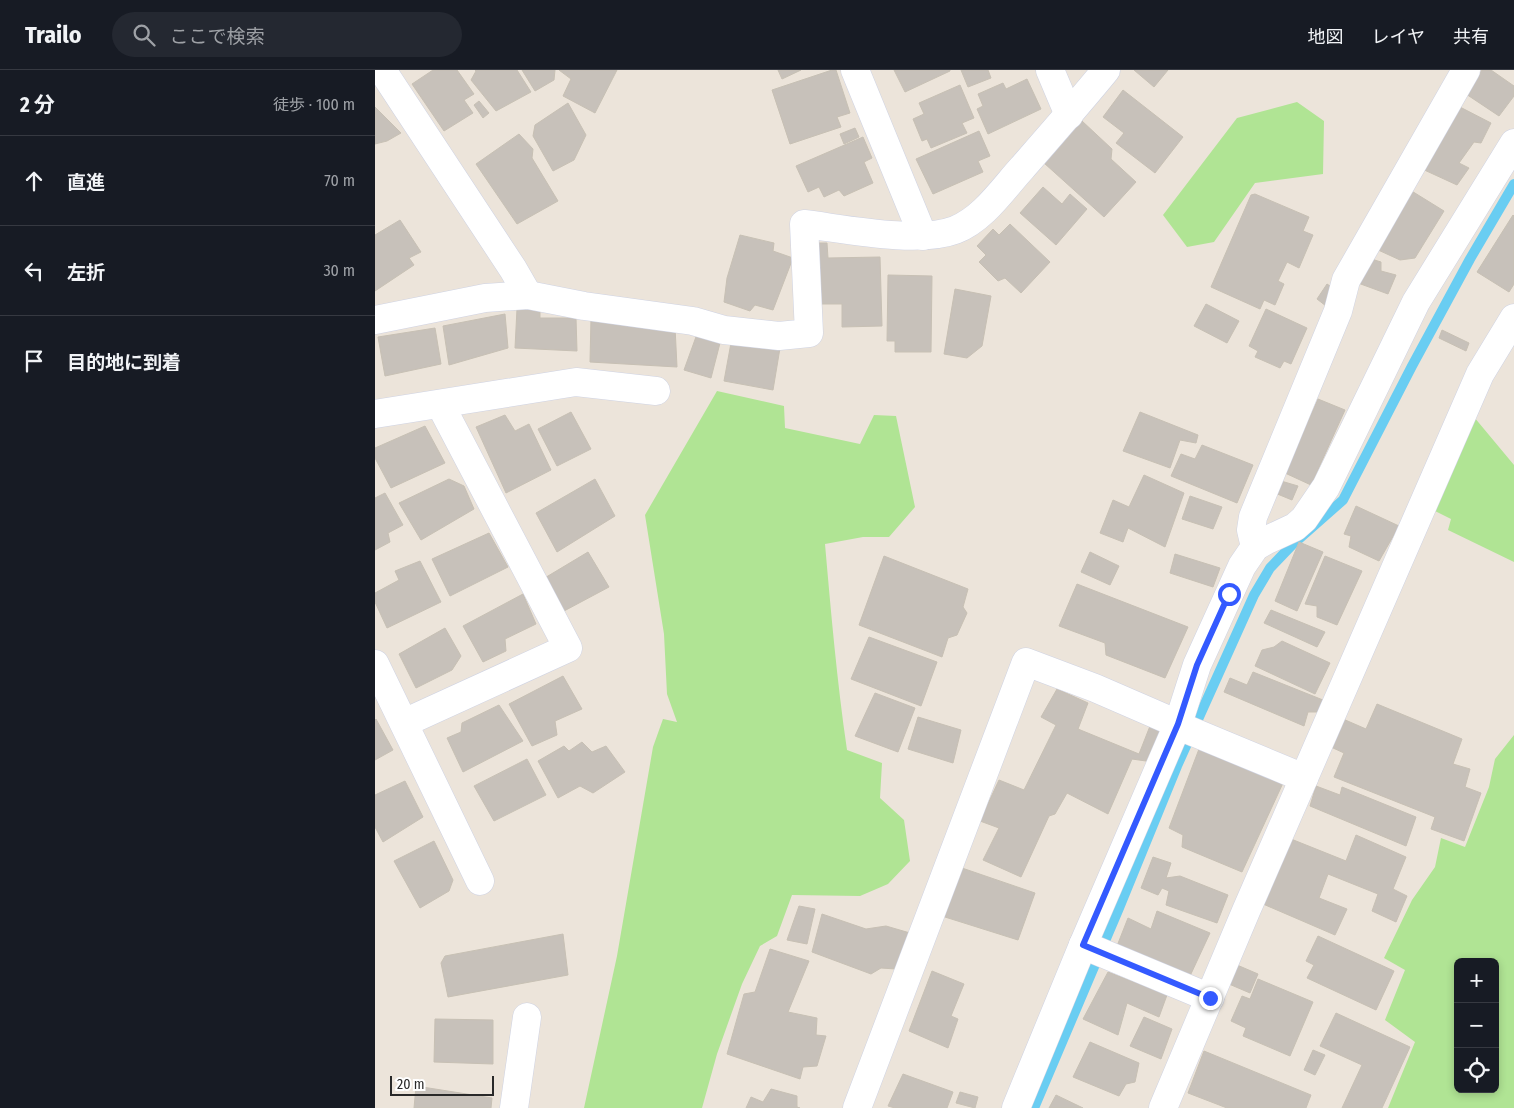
<!DOCTYPE html>
<html lang="ja">
<meta charset="utf-8">
<style>
:root{--surface:#171b24;--page:#242831;--text:#f1f3f6;--muted:#9ea1a6;--line:#363941}
body{margin:0;font-family:"Fira Sans Condensed","Noto Sans JP",sans-serif;background:var(--page);color:var(--text)}
.controls{position:absolute;right:15px;bottom:15px;display:grid;overflow:hidden;border-radius:8px;box-shadow:0 2px 8px #0003}
.controls button{width:45px;height:45px;display:grid;place-items:center;padding:0;border:0;border-bottom:1px solid var(--line);background:var(--surface);color:var(--text);font:25px sans-serif}
.scale{position:absolute;left:15px;bottom:12px;width:104px;box-sizing:border-box;padding-left:5px;border:2px solid #292929;border-top:0;font-size:14px;line-height:18px;white-space:nowrap;color:#292929;-webkit-text-stroke:4px #fff;paint-order:stroke}
.stop{position:absolute;width:15px;height:15px;margin:-11px;border:4px solid #345aff;border-radius:50%;background:#fff}
.stop.end{background:#345aff;border-color:#fff;box-shadow:0 1px 5px #0008}
.list{margin:0;padding:0;list-style:none}
h2{display:flex;justify-content:space-between;align-items:center;height:65px;margin:0;padding:0 20px;font-size:21px}
h2 small{font-size:16px;font-weight:400;color:var(--muted)}
.list li{display:grid;grid-template-columns:32px 1fr auto;gap:15px;align-items:center;box-sizing:border-box;height:90px;padding:0 20px;border-top:1px solid var(--line)}
.list b{display:block;font-size:19px;white-space:nowrap}
.list em{font-size:16px;font-style:normal;color:var(--muted)}
.icon{flex:none;width:28px;height:28px;fill:none;stroke:currentColor;stroke-width:2;stroke-linecap:round;stroke-linejoin:round}
.map{position:relative;flex:none;width:1139px;height:1038px;overflow:hidden}
header{display:flex;align-items:center;gap:30px;box-sizing:border-box;height:70px;padding:0 25px;background:var(--surface);border-bottom:1px solid var(--line)}
header strong{font-size:24px}
nav{display:flex;gap:28px;margin-inline-start:auto;font-size:18px}
.search{width:350px;height:45px;background:var(--page);display:flex;align-items:center;gap:12px;box-sizing:border-box;padding:0 18px;border-radius:28px;color:var(--muted);font-size:19px}
main{display:flex}
aside{flex:1;background:var(--surface)}
.map>svg:first-child{display:block}
</style>
<header>
<strong>Trailo</strong>
<div class="search"><svg class="icon" aria-label="search" viewBox="0 0 24 24"><circle cx="10" cy="10" r="6"/><path d="M15 15l6 6"/></svg>ここで検索</div>
<nav><a>地図</a><a>レイヤ</a><a>共有</a></nav>
</header>
<main>
<aside>
<h2>2 分<small>徒歩 · 100 m</small></h2>
<ul class="list">
<li><svg class="icon" aria-label="ahead" viewBox="0 0 24 24"><path d="M12 20V5M6 11l6-6 6 6"/></svg><div><b>直進</b></div><em>70 m</em></li>
<li><svg class="icon" aria-label="left" viewBox="0 0 24 24"><path d="M17 20v-9H6M10 6l-5 5 5 5"/></svg><div><b>左折</b></div><em>30 m</em></li>
<li><svg class="icon" aria-label="arrive" viewBox="0 0 24 24"><path d="M6 21V4h12l-3 4 3 4H6"/></svg><div><b>目的地に到着</b></div></li>
</ul>
</aside>
<div class="map">
<svg width="1139" height="1038" viewBox="0 0 1139 1038">
<rect width="100%" height="100%" fill="#ece4da"/>
<g fill="#b0e494" fill-rule="evenodd">
<path d="M922,32L949,51L948,104L880,113L839,172L812,177L788,145L862,48Z"/>
<path d="M342,321L409,336L410,358L485,374L499,345L521,346L540,437L514,467H488L450,474C456,543 462,611 472,680L507,693L505,728L529,750L535,791L513,814L485,826L417,825L402,866L385,876L367,914L342,984L327,1038H209L242,886L278,677L288,649L302,652L292,624L289,564L270,445Z"/>
<path d="M1099,347L1139,395V492L1073,460L1076,449L1056,439Z"/>
<path d="M1139,665V1038H1013L1040,972L1010,950L1030,900L1009,888L1037,830L1060,797L1066,768L1090,777L1114,717L1120,689ZM1083,892H1120V1019H1083Z"/>
</g>
<g fill="none" stroke-linecap="round" stroke-linejoin="round">
<path stroke="#69cdf2" stroke-width="10" d="M659,1038L744,838L802,696L879,525L895,498L917,475L968,430L1037,296L1095,189L1139,114"/>
</g>
<g fill="#c7c1ba" stroke="#c7c0b4">
<path d="M58,0H82L99,24L89,30L98,43L69,61L37,14Z"/>
<path d="M100,0H142L156,22L121,41L96,10L101,1Z"/>
<path d="M147,0H180L179,10L160,21Z"/>
<path d="M242,0L220,43L188,26L196,9L184,0Z"/>
<path d="M403,0H426L407,9Z"/>
<path d="M457,0H461L475,43L462,47L466,57L415,74L397,20Z"/>
<path d="M519,0H575V1L530,22Z"/>
<path d="M586,0H613L616,8L593,17Z"/>
<path d="M759,0H793L779,17Z"/>
<path d="M1107,0H1116L1139,16V26L1124,46L1091,24Z"/>
<path d="M652,9L666,39L613,64L602,39L608,36L603,24L628,13L631,19Z"/>
<path d="M585,15L599,48L587,53L592,63L556,78L552,69L547,71L538,49L549,44L544,33Z"/>
<path d="M748,20L808,67L780,103L741,73L749,63L728,47Z"/>
<path d="M104,31L114,43L108,48L99,35Z"/>
<path d="M193,33L211,65L199,90L178,101L158,66L160,55Z"/>
<path d="M1083,36L1116,53L1106,73L1099,72L1084,93L1094,98L1082,115L1045,98Z"/>
<path d="M0,37L26,63L12,71L0,74Z"/>
<path d="M707,51L737,79L736,89L761,112L729,147L669,93Z"/>
<path d="M480,58L484,67L469,74L465,64Z"/>
<path d="M604,61L615,86L603,91L608,102L558,124L541,89Z"/>
<path d="M144,64L158,79L157,88L183,131L142,154L101,94Z"/>
<path d="M488,67L497,88L489,92L498,113L469,126L464,120L449,127L444,117L433,122L421,96Z"/>
<path d="M668,117L687,134L695,124L712,139L681,175L645,143Z"/>
<path d="M1035,120L1069,141L1040,188L1025,190L1001,179Z"/>
<path d="M880,124L934,147L928,161L938,165L924,198L912,192L903,211L909,214L900,235L889,230L885,239L836,217L876,125Z"/>
<path d="M1138,145L1139,146V214L1134,222L1102,202Z"/>
<path d="M25,150L46,182L34,188L39,195L0,221V165Z"/>
<path d="M635,154L675,192L646,223L630,208L623,211L604,192L611,185L602,176L618,159L624,165Z"/>
<path d="M365,165L399,173L398,181L418,188L398,240L380,235L375,241L349,232L352,208Z"/>
<path d="M437,173H452L453,188L505,187L507,256L467,257V234H444Z"/>
<path d="M993,188L1006,192V201L1021,205L1013,224L983,213Z"/>
<path d="M513,205L557,206L556,282H520V271H512Z"/>
<path d="M952,214L961,220L951,236L942,229Z"/>
<path d="M580,219L616,226L607,276L592,288L569,284Z"/>
<path d="M831,234L864,251L852,273L819,256Z"/>
<path d="M142,239L165,240V248H201L202,281L140,278Z"/>
<path d="M891,239L932,258L916,294L909,291L905,298L880,287L883,281L874,276Z"/>
<path d="M130,244L133,278L74,295L68,256Z"/>
<path d="M216,248L300,257L302,297L215,292Z"/>
<path d="M60,258L66,294L10,306L3,267Z"/>
<path d="M1067,260L1094,273L1091,281L1064,268Z"/>
<path d="M322,264L345,273L336,308L309,300Z"/>
<path d="M356,273L405,278L398,320L349,311Z"/>
<path d="M943,329L970,340L936,415L910,403Z"/>
<path d="M196,342L216,379L182,396L163,359Z"/>
<path d="M765,342L823,365L821,373L805,370L795,398L748,381Z"/>
<path d="M130,345L140,361L154,354L176,400L131,423L101,357Z"/>
<path d="M50,356L70,393L16,418L0,388V378Z"/>
<path d="M827,375L878,395L862,433L796,406L806,384L820,389Z"/>
<path d="M769,405L809,423L790,477L753,458L748,472L725,463L738,430L754,437Z"/>
<path d="M74,409L89,416L99,439L46,470L24,433Z"/>
<path d="M220,409L240,446L182,482L161,443Z"/>
<path d="M906,411L923,416L917,430L900,423Z"/>
<path d="M10,423L28,455L13,463L15,472L0,480V428Z"/>
<path d="M815,426L847,437L838,459L807,449Z"/>
<path d="M981,436L1024,456L1004,491L974,477L976,466L969,464Z"/>
<path d="M114,463L133,497L75,526L57,489Z"/>
<path d="M924,472L948,482L922,541L900,531Z"/>
<path d="M213,482L234,517L189,541L168,509Z"/>
<path d="M715,482L744,496L735,515L706,502Z"/>
<path d="M800,484L845,498L838,517L795,503Z"/>
<path d="M509,486L593,519L588,537L592,543L582,565L573,568L567,587L484,555Z"/>
<path d="M950,486L987,501L962,555L942,547V536L930,534Z"/>
<path d="M45,491L66,532L12,558L0,532V523L24,510L20,501Z"/>
<path d="M702,514L813,557L790,608L731,585L730,573L684,556Z"/>
<path d="M148,524L161,554L130,569L131,581L108,592L88,556Z"/>
<path d="M896,540L950,562L942,577L889,553Z"/>
<path d="M70,558L86,586L77,600L41,618L24,584Z"/>
<path d="M494,567L562,592L546,636L476,609Z"/>
<path d="M907,571L955,593L940,624L880,596L887,580L899,577Z"/>
<path d="M878,602L948,630L943,642H933L929,656L849,622L855,608L872,615Z"/>
<path d="M188,606L207,639L180,651L182,665L157,676L134,634Z"/>
<path d="M682,619L713,633L703,659L764,684L775,656L786,660L771,691L757,689L733,744L692,723L680,744L674,746L646,807L608,790L624,758L605,751L624,710L649,720L681,655L666,647Z"/>
<path d="M500,623L540,638L523,682L480,666Z"/>
<path d="M1002,634L1087,669L1078,694L1095,699L1090,717L1106,723L1089,771L1056,759L1060,747L959,707L969,683L956,677L968,649L991,659Z"/>
<path d="M124,635L148,671L88,702L72,668L86,662L87,653Z"/>
<path d="M543,647L586,660L578,693L533,679Z"/>
<path d="M1,649L18,680L0,690V650Z"/>
<path d="M207,672L217,682L231,676L250,702L218,723L205,716L183,728L163,691L189,676L194,681Z"/>
<path d="M824,679L908,713L867,802L807,777L808,765L794,758Z"/>
<path d="M152,689L171,725L119,751L99,716Z"/>
<path d="M30,711L48,747L8,772L0,757V725Z"/>
<path d="M941,716L965,725L967,717L1041,747L1031,776L935,736Z"/>
<path d="M981,765L1031,787L1018,819L1032,826L1021,852L997,841L1003,824L953,804L944,828L972,839L960,865L888,834L916,769L971,791Z"/>
<path d="M59,771L78,810L74,821L45,838L19,791Z"/>
<path d="M778,787L796,793L791,808L805,806L853,825L842,853L791,835L794,821L787,818L783,825L766,818Z"/>
<path d="M587,798L660,823L643,870L570,847Z"/>
<path d="M424,836L440,839L432,874L412,870Z"/>
<path d="M782,841L835,863L815,906L742,876L753,848L776,859Z"/>
<path d="M447,844L491,859L511,856L535,863L521,899L506,898L496,904L437,882Z"/>
<path d="M188,864L193,905L73,927L66,893L70,886Z"/>
<path d="M943,866L1019,901L1001,940L932,908L939,895L931,891Z"/>
<path d="M395,879L434,891L413,942L442,948L441,965L451,966L442,996L428,997L425,1009L352,984L369,924L380,922Z"/>
<path d="M862,895L883,904L875,923L854,914Z"/>
<path d="M557,901L589,914L576,946L583,949L573,978L534,961Z"/>
<path d="M733,902L792,925L784,947L752,933L743,965L708,949Z"/>
<path d="M883,909L938,932L915,986L868,966L871,958L856,951L867,926L875,929Z"/>
<path d="M961,943L1035,977L1007,1038H967L987,995L945,976Z"/>
<path d="M769,947L797,959L786,989L755,976Z"/>
<path d="M60,949L118,950V994L59,992Z"/>
<path d="M715,972L764,993L760,1012L751,1014L744,1026L698,1007Z"/>
<path d="M938,980L950,985L940,1005L929,1000Z"/>
<path d="M829,981L936,1025L931,1038H852L813,1023Z"/>
<path d="M528,1004L578,1022L572,1038H520L513,1036Z"/>
<path d="M41,1016L117,1028L116,1038H39Z"/>
<path d="M396,1019L422,1026V1037L425,1038H371L376,1027L388,1032Z"/>
<path d="M585,1022L603,1027L600,1038L581,1033Z"/>
<path d="M681,1025L708,1038H674Z"/>
</g>
<g fill="none" stroke-linecap="round" stroke-linejoin="round">
<g stroke="#cfd3e3" stroke-width="29">
<g id="minor">
<path d="M7,0L138,199L153,225"/>
<path d="M480,0L548,166"/>
<path d="M675,0L694,45"/>
<path d="M0,250L110,228L153,225L209,236L318,251L349,260L404,266L434,263L429,154C470,159 543,174 580,160C608,149 627,120 647,98C675,66 704,33 731,0"/>
<path d="M0,344L201,312L281,321"/>
<path d="M880,477L876,460L878,447L963,241L971,210L1091,0"/>
<path d="M0,594L105,811"/>
<path d="M29,653L193,578L65,334"/>
<path d="M708,875L835,928"/>
<path d="M139,1038L152,947"/>
<path d="M482,1038L651,592L720,618L803,654L811,659L929,708"/>
<path d="M641,1038L708,875L803,654L822,595L867,496L880,477L892,470L920,457L929,449L951,417L1041,232L1139,73"/>
<path d="M788,1038L871,841L1105,304L1139,248"/>
</g>
</g>
<use href="#minor" stroke="#fff" stroke-width="28"/>
</g>
<g fill="none" stroke-linecap="round" stroke-linejoin="round">
<path stroke="#345aff" stroke-width="6" d="M835,928L708,875L803,654L822,595L854,524"/>
</g>
</svg>
<div class="controls">
<button>+</button>
<button>−</button>
<button><svg class="icon" aria-label="locate" viewBox="0 0 24 24"><circle cx="12" cy="12" r="6"/><path d="M12 2v4M12 18v4M2 12h4M18 12h4"/></svg></button>
</div>
<div class="scale">20 m</div>
<div class="stop" style="left:854px;top:524px"></div>
<div class="stop end" style="left:835px;top:928px"></div>
</div>
</main>
